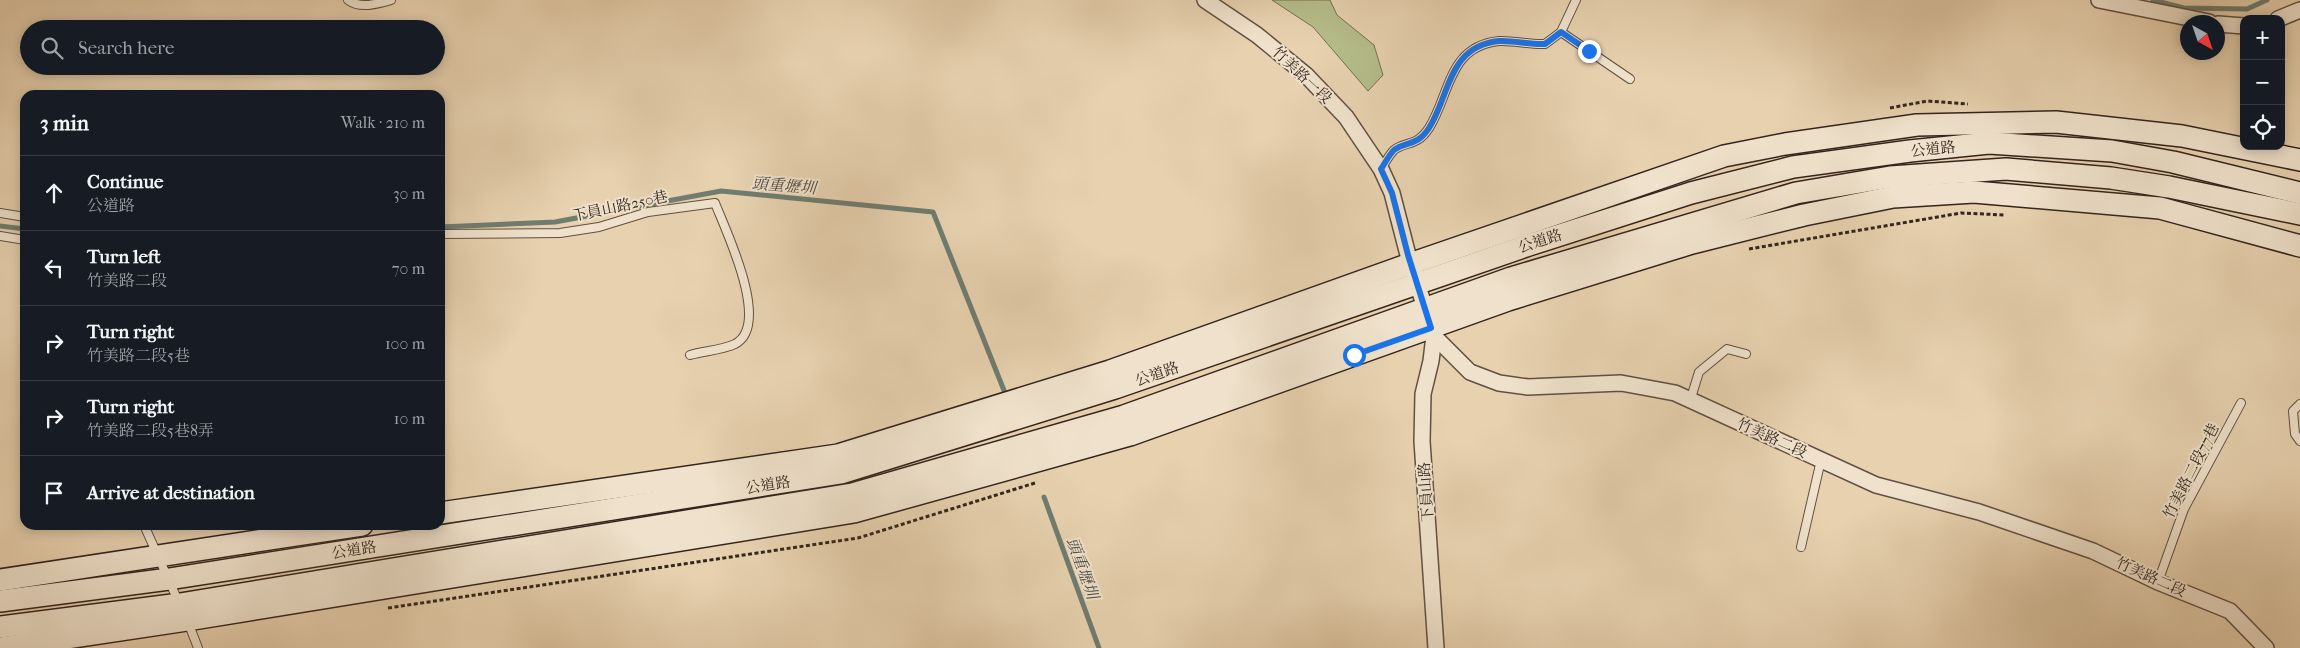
<!DOCTYPE html>
<meta charset="utf-8">
<style>
:root{--surface:#171b24;--page:#242831;--text:#f1f3f6;--muted:#9ea1a6;--line:#363941}
body{margin:0;font-family:"IM FELL French Canon","Noto Serif TC",serif;background:var(--page);color:var(--text)}
.controls{position:absolute;right:15px;top:15px;display:grid;overflow:hidden;border-radius:10px;box-shadow:0 2px 12px #0003}
.controls button{width:45px;height:45px;display:grid;place-items:center;padding:0;border:0;border-bottom:1px solid var(--line);background:var(--surface);color:var(--text);font:25px sans-serif}
.compass{position:absolute;left:2180px;top:15px;width:45px;height:45px;border-radius:50%;background:var(--surface);box-shadow:0 2px 12px #0003;rotate:140deg}
.stop{position:absolute;width:15px;height:15px;margin:-11px;border:4px solid #1a73e8;border-radius:50%;background:#fff}
.stop.end{background:#1a73e8;border-color:#fff;box-shadow:0 1px 5px #0008}
.list{margin:0;padding:0;list-style:none}
h2{display:flex;justify-content:space-between;align-items:center;height:65px;margin:0;padding:0 20px;font-size:21px}
h2 small{font-size:16px;font-weight:400;color:var(--muted)}
.list li{display:grid;grid-template-columns:32px 1fr auto;gap:15px;align-items:center;box-sizing:border-box;height:75px;padding:0 20px;border-top:1px solid var(--line)}
.list b{display:block;font-size:19px;white-space:nowrap}
.list p{margin:0;font-size:16px;white-space:nowrap;color:var(--muted)}
.list em{font-size:16px;font-style:normal;color:var(--muted)}
.icon{flex:none;width:28px;height:28px;fill:none;stroke:currentColor;stroke-width:2;stroke-linecap:round;stroke-linejoin:round}
.map{position:relative;flex:none;width:2300px;height:648px;overflow:hidden}
.search{position:absolute;background:var(--surface);box-shadow:0 2px 12px #0003;left:20px;top:20px;width:425px;height:55px;display:flex;align-items:center;gap:12px;box-sizing:border-box;padding:0 18px;border-radius:28px;color:var(--muted);font-size:19px}
.panel{position:absolute;background:var(--surface);box-shadow:0 2px 12px #0003;left:20px;top:90px;width:425px;height:440px;border-radius:15px}
.map>svg:first-child{display:block}
</style>
<div class="map">
<svg width="2300" height="648" viewBox="0 0 2300 648">
<rect width="100%" height="100%" fill="#e7d1af"/>
<filter id="stains"><feTurbulence type="fractalNoise" baseFrequency=".004" numOctaves="4"/><feColorMatrix values="0 0 0 0 .2 0 0 0 0 .09 0 0 0 0 .02 0 0 0 .5 -.17"/></filter>
<radialGradient id="worn" r=".72"><stop offset=".6" stop-color="#630" stop-opacity="0"/><stop offset="1" stop-color="#630" stop-opacity=".3"/></radialGradient>
<path fill="#b5bc8b" stroke="#747054" d="M1272,0H1330L1337,15L1374,45L1383,75L1368,91L1313,27Z"/>
<g fill="none" stroke-linecap="round" stroke-linejoin="round">
<g stroke="#6f7d70" stroke-width="5">
<path d="M2153,0L2184,8L2247,9L2267,0"/>
<path d="M0,226L25,229"/>
<path d="M440,227L555,222L721,191L933,212L1005,393"/>
<path d="M1044,497L1099,648"/>
</g>
<g stroke="#615042" stroke-width="10">
<g id="lane">
<path d="M348,0C360,9 377,4 391,0"/>
<path d="M1561,32L1630,79"/>
<path d="M1381,169C1385,163 1389,155 1394,150C1405,141 1417,147 1429,128C1450,95 1448,46 1499,41C1514,40 1529,45 1545,44L1561,32L1576,0"/>
<path d="M0,213L25,217"/>
<path d="M440,234L560,233L599,227L648,212L715,203C725,229 772,325 735,344C722,350 704,351 690,355"/>
<path d="M0,236L25,240"/>
<path d="M1690,401L1699,372L1727,349L1746,354"/>
<path d="M2300,404L2293,411L2295,434L2300,441"/>
<path d="M144,525L179,603"/>
<path d="M1801,547L1821,460"/>
<path d="M2158,582L2184,509L2241,403"/>
<path d="M188,622L198,648"/>
</g>
</g>
<g stroke="#615042" stroke-width="18">
<g id="street">
<path d="M1205,0L1257,35L1306,75L1346,117L1381,169L1392,193L1408,255L1434,336L1470,372L1499,383L1528,387L1621,383L1675,393L1876,485L1979,512L2093,551L2158,582L2230,611L2266,648"/>
<path d="M2099,0L2209,22"/>
<path d="M2278,19L2300,10"/>
<path d="M2218,24L2244,26"/>
<path d="M1434,336L1431,361L1423,394L1422,441L1436,648"/>
</g>
</g>
<g stroke="#34251d" stroke-width="24">
<g id="secondary">
<path d="M440,513L838,455L1110,371L1410,264L1724,156L1785,144L1917,125L2056,122L2182,136L2300,160"/>
<path d="M0,580L362,525"/>
<path d="M0,601L169,579L841,473L1115,388L1529,245L1691,193L1793,167L1910,151L1989,143L2112,151L2173,162L2300,193"/>
<path d="M0,627L180,604L852,494L1124,416L1511,278L1796,193L1890,177L2006,169L2111,178L2169,187L2300,214"/>
<path d="M0,648L187,620L854,512L1130,435L1508,300L1692,243L1804,215L1893,197L1974,192L2160,208L2300,246"/>
</g>
</g>
<g stroke="#34251d" stroke-width="3" stroke-dasharray="4 2.5" stroke-linecap="butt">
<path d="M1890,108L1927,101L1968,104"/>
<path d="M1749,249L1961,213L2005,215"/>
<path d="M388,608L858,538L1035,483"/>
</g>
<use href="#lane" stroke="#efe1cb" stroke-width="8"/>
<use href="#street" stroke="#efe1cb" stroke-width="15"/>
<use href="#secondary" stroke="#efe1cb" stroke-width="21"/>
</g>
<g fill="none" stroke-linecap="round" stroke-linejoin="round">
<path stroke="#1a73e8" stroke-width="6" d="M1354,355L1431,328L1408,255L1392,193L1381,169C1385,163 1389,155 1394,150C1405,141 1417,147 1429,128C1450,95 1448,46 1499,41C1514,40 1529,45 1545,44L1561,32L1589,51"/>
</g>
<g text-anchor="middle" stroke-width="4" stroke-linejoin="round" paint-order="stroke">
<g font-size="15" fill="#34251d" stroke="#efe1cb">
<text transform="translate(1302 75) rotate(43)" y="5">竹美路一段</text>
<text transform="translate(1933 149) rotate(-6)" y="5">公道路</text>
<text transform="translate(620 206) rotate(-12)" y="5">下員山路250巷</text>
<text transform="translate(1540 241) rotate(-18)" y="5">公道路</text>
<text transform="translate(1157 374) rotate(-19)" y="5">公道路</text>
<text transform="translate(1772 438) rotate(24)" y="5">竹美路二段</text>
<text transform="translate(2191 471) rotate(-63)" y="5">竹美路二段77巷</text>
<text transform="translate(768 485) rotate(-9)" y="5">公道路</text>
<text transform="translate(1426 492) rotate(-94)" y="5">下員山路</text>
<text transform="translate(354 550) rotate(-9)" y="5">公道路</text>
<text transform="translate(2151 577) rotate(24)" y="5">竹美路二段</text>
</g>
<g font-size="16" font-style="italic" fill="#4d4a40" stroke="#efe1cb">
<text transform="translate(784 185) rotate(5)" y="6">頭重壢圳</text>
<text transform="translate(1083 568) rotate(70)" y="6">頭重壢圳</text>
</g>
</g>
<rect width="100%" height="100%" filter="url(#stains)"/>
<rect width="100%" height="100%" fill="url(#worn)"/>
</svg>
<div class="controls">
<button>+</button>
<button>−</button>
<button><svg class="icon" aria-label="locate" viewBox="0 0 24 24"><circle cx="12" cy="12" r="6"/><path d="M12 2v4M12 18v4M2 12h4M18 12h4"/></svg></button>
</div>
<svg class="compass" viewBox="-18 -18 36 36"><path d="M0-13l5 13h-10z" fill="#e53935"/><path d="M0 13l5-13h-10z" fill="#9ea1a6"/></svg>
<div class="stop" style="left:1354px;top:355px"></div>
<div class="stop end" style="left:1589px;top:51px"></div>
<div class="search"><svg class="icon" aria-label="search" viewBox="0 0 24 24"><circle cx="10" cy="10" r="6"/><path d="M15 15l6 6"/></svg>Search here</div>
<section class="panel">
<h2>3 min<small>Walk · 210 m</small></h2>
<ul class="list">
<li><svg class="icon" aria-label="ahead" viewBox="0 0 24 24"><path d="M12 20V5M6 11l6-6 6 6"/></svg><div><b>Continue</b><p>公道路</p></div><em>30 m</em></li>
<li><svg class="icon" aria-label="left" viewBox="0 0 24 24"><path d="M17 20v-9H6M10 6l-5 5 5 5"/></svg><div><b>Turn left</b><p>竹美路二段</p></div><em>70 m</em></li>
<li><svg class="icon" aria-label="right" viewBox="0 0 24 24"><path d="M7 20v-9h11M14 6l5 5-5 5"/></svg><div><b>Turn right</b><p>竹美路二段5巷</p></div><em>100 m</em></li>
<li><svg class="icon" aria-label="right" viewBox="0 0 24 24"><path d="M7 20v-9h11M14 6l5 5-5 5"/></svg><div><b>Turn right</b><p>竹美路二段5巷8弄</p></div><em>10 m</em></li>
<li><svg class="icon" aria-label="arrive" viewBox="0 0 24 24"><path d="M6 21V4h12l-3 4 3 4H6"/></svg><div><b>Arrive at destination</b></div></li>
</ul>
</section>
</div>
